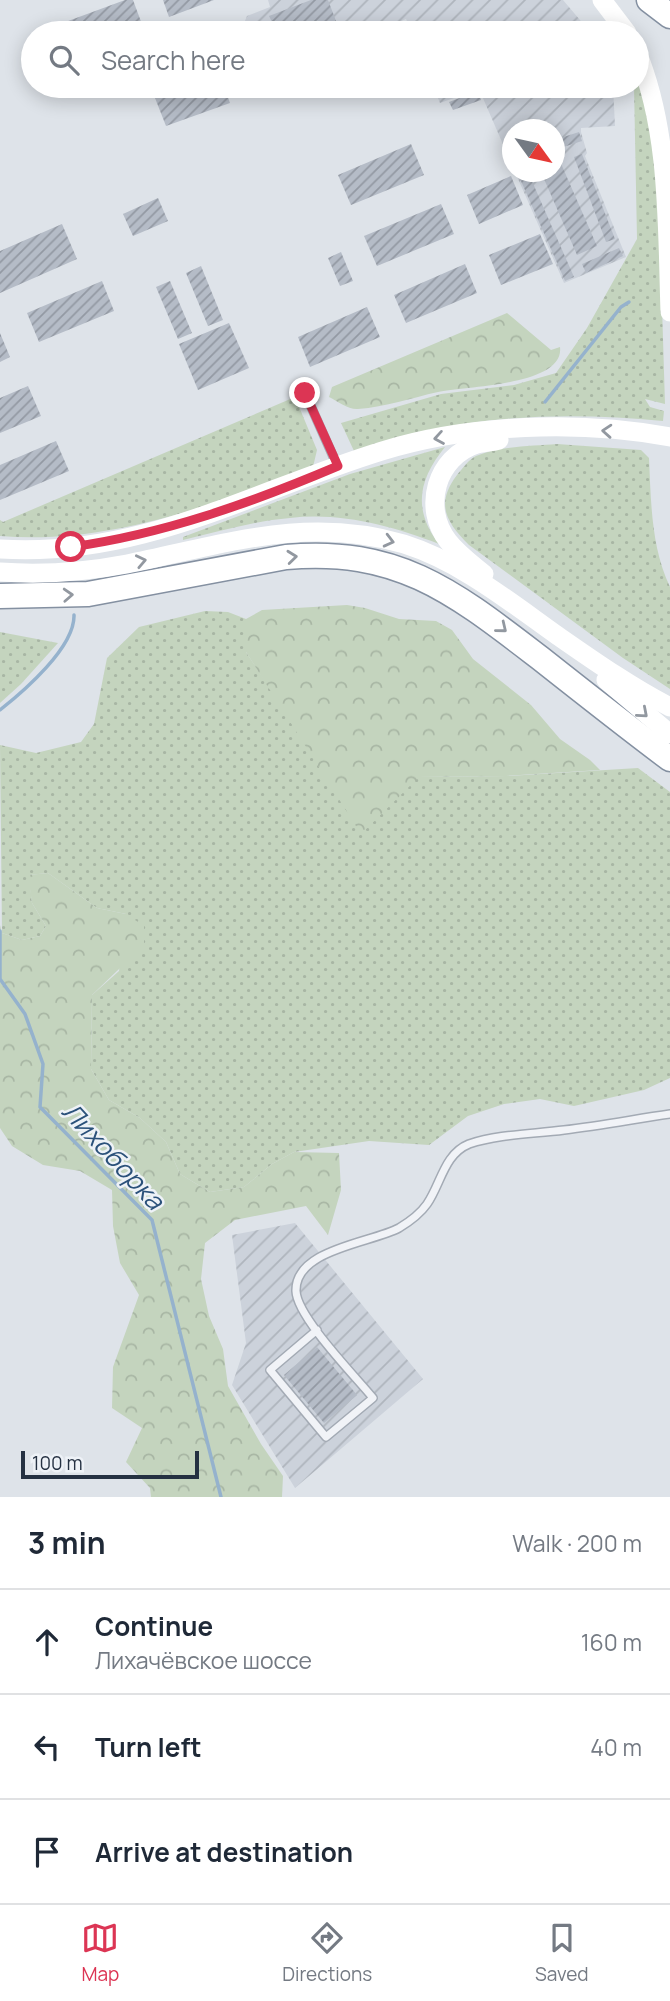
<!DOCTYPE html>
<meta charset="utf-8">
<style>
:root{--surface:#fff;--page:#f2f2f3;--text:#1f2937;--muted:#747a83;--line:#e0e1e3;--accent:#dc3554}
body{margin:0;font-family:Manrope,sans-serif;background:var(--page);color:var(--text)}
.compass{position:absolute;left:502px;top:119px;width:63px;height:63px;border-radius:50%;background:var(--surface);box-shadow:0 4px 18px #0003;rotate:123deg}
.scale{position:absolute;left:21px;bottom:18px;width:178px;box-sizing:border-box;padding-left:7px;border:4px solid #253142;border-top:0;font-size:19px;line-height:24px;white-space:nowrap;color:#253142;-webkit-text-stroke:5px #eef2f7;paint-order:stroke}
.stop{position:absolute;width:21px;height:21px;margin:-16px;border:5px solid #dc3554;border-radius:50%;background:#fff}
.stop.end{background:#dc3554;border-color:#fff;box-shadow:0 2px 7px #0008}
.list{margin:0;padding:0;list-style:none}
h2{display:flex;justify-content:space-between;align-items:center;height:91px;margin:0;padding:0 28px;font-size:30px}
h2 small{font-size:23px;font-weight:400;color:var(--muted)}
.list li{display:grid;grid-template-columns:46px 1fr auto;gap:21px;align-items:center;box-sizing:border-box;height:105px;padding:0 28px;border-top:2px solid var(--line)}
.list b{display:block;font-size:26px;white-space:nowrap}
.list p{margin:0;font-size:23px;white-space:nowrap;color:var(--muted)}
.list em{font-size:23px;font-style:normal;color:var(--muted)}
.icon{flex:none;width:38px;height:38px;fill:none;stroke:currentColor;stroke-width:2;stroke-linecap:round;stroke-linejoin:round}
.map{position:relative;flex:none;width:670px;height:1497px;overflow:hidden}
.search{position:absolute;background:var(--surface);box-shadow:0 4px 18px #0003;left:21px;right:21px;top:21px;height:77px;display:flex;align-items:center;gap:18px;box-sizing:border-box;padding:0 24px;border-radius:38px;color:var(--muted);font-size:26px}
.sheet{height:406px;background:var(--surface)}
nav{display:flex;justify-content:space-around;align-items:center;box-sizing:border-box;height:98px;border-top:2px solid var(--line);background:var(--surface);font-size:19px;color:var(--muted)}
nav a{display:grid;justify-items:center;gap:4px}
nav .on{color:var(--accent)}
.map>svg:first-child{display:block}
</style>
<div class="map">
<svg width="670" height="1497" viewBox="0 0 670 1497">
<defs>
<pattern id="industrial-furrows" width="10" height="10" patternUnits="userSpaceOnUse" patternTransform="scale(1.75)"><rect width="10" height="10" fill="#ccd2db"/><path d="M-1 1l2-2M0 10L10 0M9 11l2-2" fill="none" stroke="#afb5bd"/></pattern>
<pattern id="grass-dots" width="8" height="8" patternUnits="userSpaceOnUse" patternTransform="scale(1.75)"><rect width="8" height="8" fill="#c4d4be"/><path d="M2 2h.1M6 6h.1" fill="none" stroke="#a8b6a4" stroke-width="1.8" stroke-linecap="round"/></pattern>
<pattern id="forest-crowns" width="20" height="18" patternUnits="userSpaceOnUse" patternTransform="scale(1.75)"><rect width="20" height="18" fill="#c4d4be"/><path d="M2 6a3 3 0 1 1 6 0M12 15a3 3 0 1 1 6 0" fill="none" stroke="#a8b6a4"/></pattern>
<pattern id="building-hatch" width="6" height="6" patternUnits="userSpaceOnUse" patternTransform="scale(1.75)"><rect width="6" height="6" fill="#b5bcc7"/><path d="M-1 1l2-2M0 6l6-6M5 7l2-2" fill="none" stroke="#9399a3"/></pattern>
</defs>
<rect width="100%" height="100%" fill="#dee3e9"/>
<g fill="url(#industrial-furrows)">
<path d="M268,0H563L591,33H412L406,19L373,33H240L247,16L270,7Z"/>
<path d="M433,86H613L615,126L581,128V132L587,153L585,156L626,257L564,283L515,172H554V130H512V165L479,89L440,103Z"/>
<path d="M295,1223L423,1379L295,1488L232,1385L246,1343L232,1235Z"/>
</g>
<g fill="url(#grass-dots)">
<path d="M637,74L657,143L665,404L645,399L650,407L664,411L663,421C580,413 498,414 416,433C395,437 374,445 354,451L341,423L441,394L514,385L556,373L587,328L637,239L634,86H637Z"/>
<path d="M295,397L317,450L313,467C213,505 109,545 0,536V520L3,522Z"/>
<path d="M557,444L641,450L649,458C651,501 651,547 670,587V689L623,658L469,545C446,522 435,504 457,475C462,469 469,459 476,456C499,446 533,446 557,444Z"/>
<path d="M445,447C419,479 412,509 439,544C392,526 341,512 290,518C254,521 218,532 183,540V537L350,474Z"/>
<path d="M205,611L228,612L246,619V652L277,699L419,777L506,776L638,768L670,792V1078L644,1090L574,1106L540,1099L504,1104L468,1116L429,1145L369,1141L294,1152L272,1164L244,1187L210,1192L180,1174L166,1142L140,1118L109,1100L91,1069L92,995L119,971L126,914L97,908L48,873L29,875L32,903L46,926L40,936L22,940L2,933L0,745L36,753L81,742L94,724L107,658L139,627Z"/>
<path d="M0,632L58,643L21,684L0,703Z"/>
</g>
<g fill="url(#forest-crowns)">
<path d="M507,313L551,350L560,347C565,386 464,386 438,392C411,398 386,407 358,409C349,410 337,401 329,397L332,387Z"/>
<path d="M347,605L365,608L399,619L436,621L452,630L473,659L531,705L560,739L590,760L600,770L506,776L419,777L361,834L246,652V619L262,610Z"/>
<path d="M48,873L97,908L126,914L144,926V945L92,995L91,1069L109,1100L140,1118L166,1142L180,1174L210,1192L244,1187L272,1164L294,1152L339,1153L341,1190L328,1235L306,1206L235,1220L205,1243L201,1279L209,1316L223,1349L228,1386L261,1444L283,1476L282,1497H151L150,1488L126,1462L142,1428L112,1408L113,1367L139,1295L120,1263L113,1226L112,1190L80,1171L43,1165L12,1146L0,1128V925L2,933L22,940L40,936L46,926L32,903L28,875Z"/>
</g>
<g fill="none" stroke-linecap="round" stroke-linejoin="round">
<g stroke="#95b2cd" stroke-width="3.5">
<path d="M545,402L621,307L629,302"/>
<path d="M0,710C24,691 75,647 74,615"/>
<path d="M0,931V979L25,1014L43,1064L40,1107L152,1220L221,1497"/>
</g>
</g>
<g fill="url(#building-hatch)">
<path d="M125,0H133L143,27L126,33H63L60,24Z"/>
<path d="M163,0H214L169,17Z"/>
<path d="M311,0H328L338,26L320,33H256L254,29L272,22L269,16Z"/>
<path d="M189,86H224L230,103L166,126L155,98Z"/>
<path d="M478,91L481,100L453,110L449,102Z"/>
<path d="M579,132L582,141L554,150V140Z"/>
<path d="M411,144L424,175L351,205L338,175Z"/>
<path d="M582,154L615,239L606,242L574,157Z"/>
<path d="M559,159L597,246L577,255L541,172H554V161Z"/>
<path d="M517,172H528L574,277L565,281Z"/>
<path d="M511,176L523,205L479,224L467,195Z"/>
<path d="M158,198L168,221L133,236L123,214Z"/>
<path d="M441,204L454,234L377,266L364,236Z"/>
<path d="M62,224L77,259L0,293V251Z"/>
<path d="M540,234L553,264L501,285L489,255Z"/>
<path d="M619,248L623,256L586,273L582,264Z"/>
<path d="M341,252L353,281L340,286L328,258Z"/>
<path d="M465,264L477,293L406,323L394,295Z"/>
<path d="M201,266L223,320L208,326L186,273Z"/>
<path d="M102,281L114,311L39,342L27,313Z"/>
<path d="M170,281L192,333L178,339L156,287Z"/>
<path d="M367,307L380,337L310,367L298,337Z"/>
<path d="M229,323L249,368L198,390L179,344Z"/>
<path d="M0,333L10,357L0,362Z"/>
<path d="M28,386L41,416L0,433V398Z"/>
<path d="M56,441L69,471L0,500V465Z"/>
<path d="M317,1347L357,1395L324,1423L284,1375Z"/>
</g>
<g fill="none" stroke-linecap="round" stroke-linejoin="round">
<g stroke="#a3aab4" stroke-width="10">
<g id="lane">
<path d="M305,393L337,465"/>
<path d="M317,1330L270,1370L326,1437L373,1398C355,1376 297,1317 296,1291C295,1249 371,1243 399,1228C409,1222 420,1214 427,1204C441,1184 444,1154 469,1144C499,1134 534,1134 564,1130C600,1126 635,1119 670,1114"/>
</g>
</g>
<g stroke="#8490a1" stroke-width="27">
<g id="highway">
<path d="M649,0L670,16"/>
<path d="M0,596L88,594L286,557C399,547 455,593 540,658C583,692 626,726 670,759"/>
</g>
</g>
<use href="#lane" stroke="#f1f3f7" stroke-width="7"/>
<g stroke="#fff" stroke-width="19">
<path d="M602,0L627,33"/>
<path d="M637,52C670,132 667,225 670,312"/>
<path d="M0,549C142,558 252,491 382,451C470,424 579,420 670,437"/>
<path d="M0,572C42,575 85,572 127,564C223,545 305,515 404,544C461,562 510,602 558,636C594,661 631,687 670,707"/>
<path d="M484,574C472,564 458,554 448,541C422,508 436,457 477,444C484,442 492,442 499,440"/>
<path d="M606,680L670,734"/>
</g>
<use href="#highway" stroke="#fff" stroke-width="24"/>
</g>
<defs><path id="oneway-chevron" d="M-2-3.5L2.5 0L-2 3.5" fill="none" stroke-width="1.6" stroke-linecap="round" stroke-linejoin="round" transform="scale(1.75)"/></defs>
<g stroke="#9298a0">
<use href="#oneway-chevron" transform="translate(607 431) rotate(-176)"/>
<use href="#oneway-chevron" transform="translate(439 438) rotate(170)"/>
<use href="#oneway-chevron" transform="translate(389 541) rotate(14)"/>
<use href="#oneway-chevron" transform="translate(292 557) rotate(-6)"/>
<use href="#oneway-chevron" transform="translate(141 561) rotate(-12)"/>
<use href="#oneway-chevron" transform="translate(68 595) rotate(-3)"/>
<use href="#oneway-chevron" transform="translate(502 628) rotate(39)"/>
<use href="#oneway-chevron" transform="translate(643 713) rotate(41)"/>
</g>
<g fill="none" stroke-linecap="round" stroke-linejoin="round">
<path stroke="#dc3554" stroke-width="9" d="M71,547C164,534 251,503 338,466L305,393"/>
</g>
<g text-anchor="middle" stroke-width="5" stroke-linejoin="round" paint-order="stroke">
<g font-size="26" font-style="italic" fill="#2b517a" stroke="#eef2f7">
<text transform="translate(113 1156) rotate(47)" y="9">Лихоборка</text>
</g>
</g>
</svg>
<svg class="compass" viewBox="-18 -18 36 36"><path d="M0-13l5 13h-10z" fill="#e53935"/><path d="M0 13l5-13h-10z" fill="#747a83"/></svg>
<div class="scale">100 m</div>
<div class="stop" style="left:71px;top:547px"></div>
<div class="stop end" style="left:305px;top:393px"></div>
<div class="search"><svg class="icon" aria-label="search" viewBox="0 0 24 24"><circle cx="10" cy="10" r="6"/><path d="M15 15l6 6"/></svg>Search here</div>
</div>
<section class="sheet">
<h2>3 min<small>Walk · 200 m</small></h2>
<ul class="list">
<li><svg class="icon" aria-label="ahead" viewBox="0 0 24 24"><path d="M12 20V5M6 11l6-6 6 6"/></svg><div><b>Continue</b><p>Лихачёвское шоссе</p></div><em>160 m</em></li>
<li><svg class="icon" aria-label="left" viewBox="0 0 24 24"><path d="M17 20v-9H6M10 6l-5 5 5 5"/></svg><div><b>Turn left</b></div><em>40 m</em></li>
<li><svg class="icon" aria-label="arrive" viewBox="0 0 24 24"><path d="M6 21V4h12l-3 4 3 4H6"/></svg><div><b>Arrive at destination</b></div></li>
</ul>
</section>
<nav>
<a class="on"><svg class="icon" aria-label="map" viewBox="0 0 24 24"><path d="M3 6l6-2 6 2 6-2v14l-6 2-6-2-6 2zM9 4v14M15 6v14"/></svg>Map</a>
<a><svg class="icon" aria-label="directions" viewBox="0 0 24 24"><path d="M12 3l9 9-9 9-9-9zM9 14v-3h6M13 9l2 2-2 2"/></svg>Directions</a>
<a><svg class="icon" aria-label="saved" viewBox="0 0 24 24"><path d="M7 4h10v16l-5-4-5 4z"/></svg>Saved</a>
</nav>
